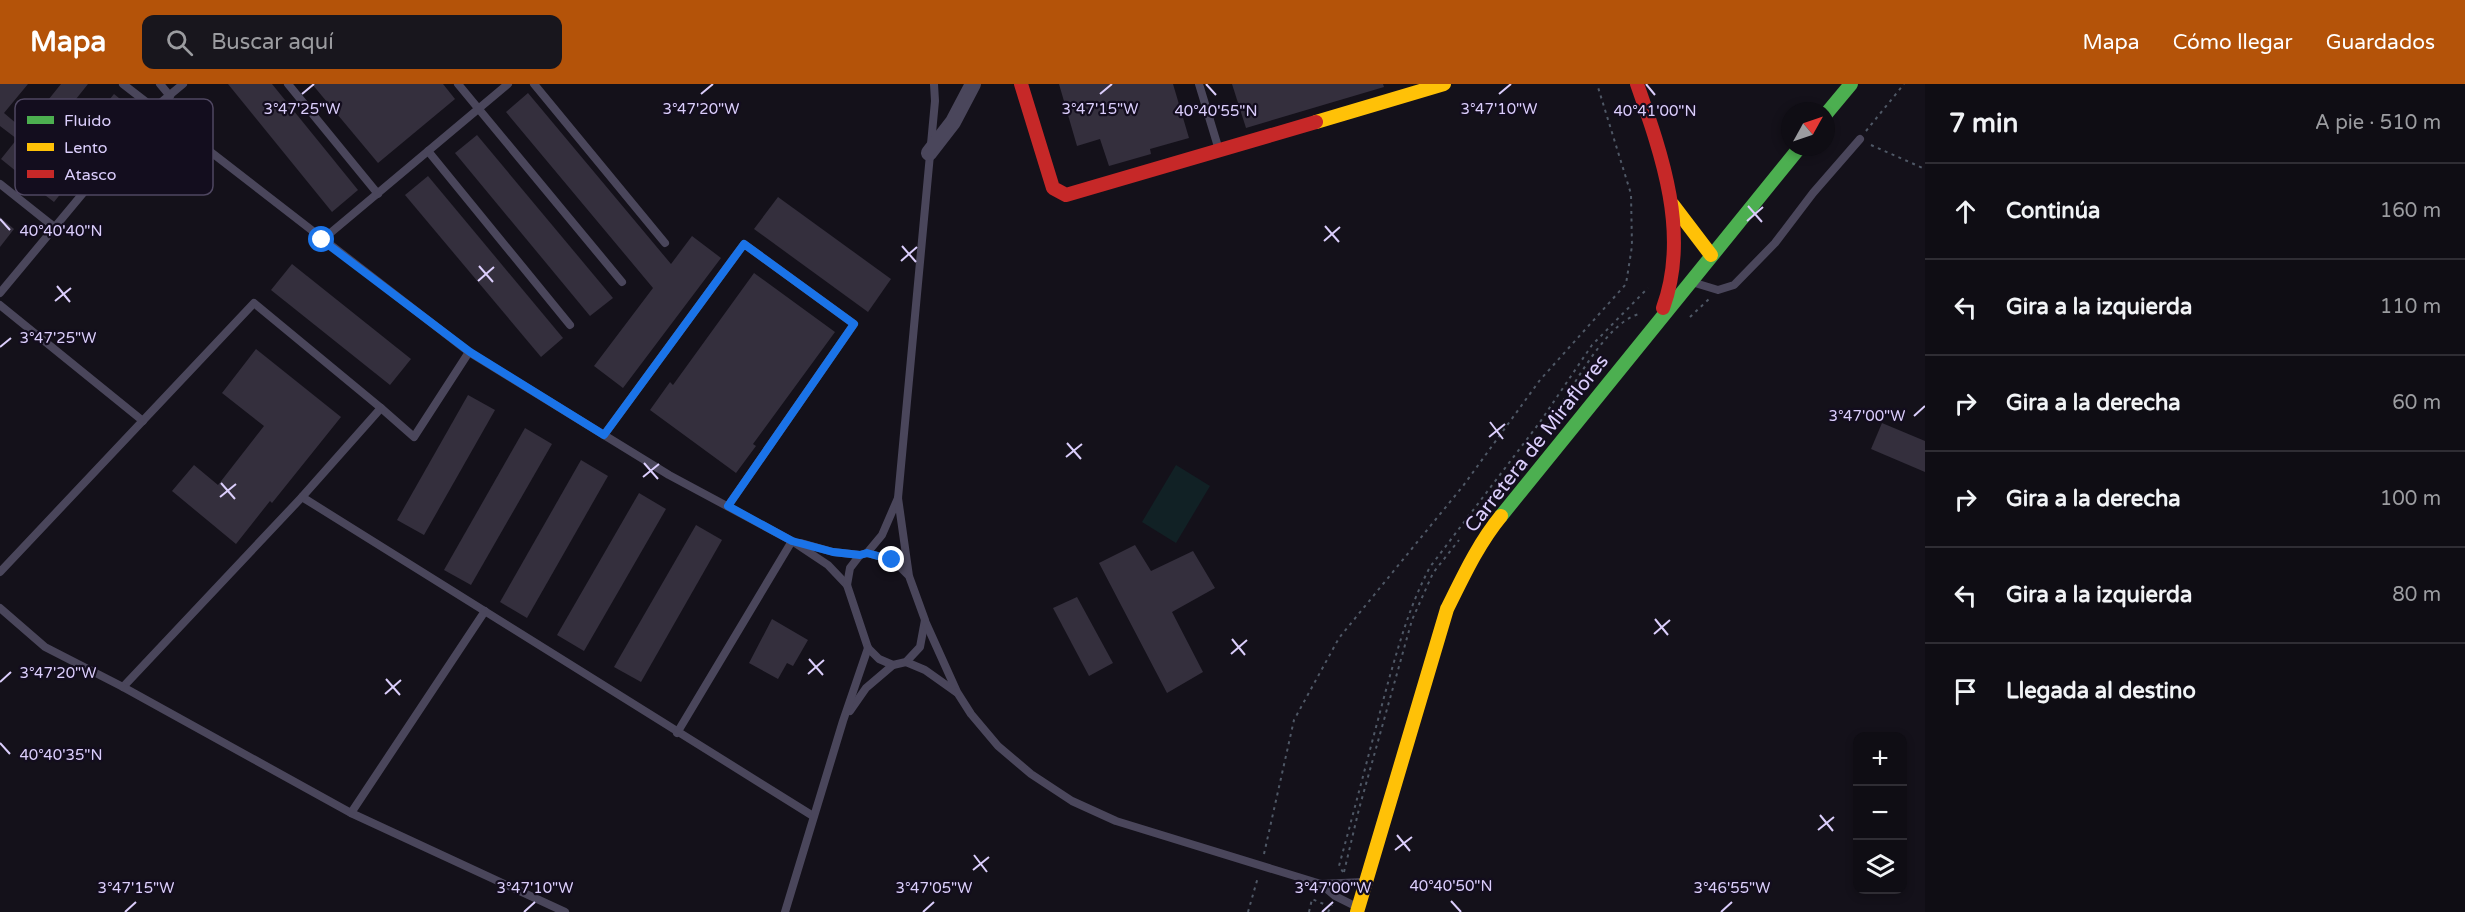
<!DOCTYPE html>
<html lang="es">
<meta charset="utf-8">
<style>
:root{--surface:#0f0d14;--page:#18161d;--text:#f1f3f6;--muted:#9b9ca0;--line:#2f2d34;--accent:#b45309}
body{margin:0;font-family:"Varela Round",sans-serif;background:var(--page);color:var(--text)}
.controls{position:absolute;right:18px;bottom:18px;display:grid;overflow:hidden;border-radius:12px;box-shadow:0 3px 9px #0003}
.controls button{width:54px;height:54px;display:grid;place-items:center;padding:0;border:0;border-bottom:2px solid var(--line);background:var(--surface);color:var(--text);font:30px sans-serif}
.compass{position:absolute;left:1781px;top:18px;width:54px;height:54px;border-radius:50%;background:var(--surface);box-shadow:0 3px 9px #0003;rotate:50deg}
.stop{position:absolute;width:18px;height:18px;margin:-14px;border:4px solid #1a73e8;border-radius:50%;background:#fff}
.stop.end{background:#1a73e8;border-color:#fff;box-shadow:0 2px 6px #0008}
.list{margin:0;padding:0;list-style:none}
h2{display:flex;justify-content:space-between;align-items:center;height:78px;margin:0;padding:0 24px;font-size:26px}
h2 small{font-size:20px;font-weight:400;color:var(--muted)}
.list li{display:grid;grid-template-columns:39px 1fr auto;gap:18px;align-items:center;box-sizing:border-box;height:96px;padding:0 24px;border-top:2px solid var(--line)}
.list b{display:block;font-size:22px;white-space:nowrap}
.list em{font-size:20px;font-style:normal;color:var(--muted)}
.icon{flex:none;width:33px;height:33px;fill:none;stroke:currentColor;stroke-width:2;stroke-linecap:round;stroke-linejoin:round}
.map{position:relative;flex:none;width:1925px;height:828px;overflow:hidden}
header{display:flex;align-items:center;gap:36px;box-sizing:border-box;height:84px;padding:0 30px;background:var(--accent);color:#fff}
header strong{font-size:28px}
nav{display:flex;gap:33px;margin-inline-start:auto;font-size:21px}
.search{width:420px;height:54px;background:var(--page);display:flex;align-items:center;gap:15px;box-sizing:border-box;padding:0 21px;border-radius:12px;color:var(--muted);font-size:22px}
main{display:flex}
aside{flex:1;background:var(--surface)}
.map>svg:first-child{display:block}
.green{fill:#112125}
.building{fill:#342f3d}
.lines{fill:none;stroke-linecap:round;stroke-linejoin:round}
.path{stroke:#4f5866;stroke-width:2;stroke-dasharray:3 4.5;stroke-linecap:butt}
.lane{stroke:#4a465b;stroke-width:8}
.street{stroke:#4a465b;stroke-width:16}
.fast{stroke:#4caf50;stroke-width:14}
.slow{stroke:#ffc107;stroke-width:14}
.jam{stroke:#c62828;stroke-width:14}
.route{stroke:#1a73e8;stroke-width:8}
.ticks{fill:none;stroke:#dbcefc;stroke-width:2}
.labels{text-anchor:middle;stroke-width:4.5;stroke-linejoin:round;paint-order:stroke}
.street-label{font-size:20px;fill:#dbcefc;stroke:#130d1e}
.key{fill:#130d1e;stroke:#4f4761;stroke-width:1.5}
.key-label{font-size:16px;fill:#dbcefc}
.ticks-label{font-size:15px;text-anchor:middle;fill:#dbcefc;stroke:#130d1e;stroke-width:4.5;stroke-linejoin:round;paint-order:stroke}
</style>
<header>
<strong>Mapa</strong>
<div class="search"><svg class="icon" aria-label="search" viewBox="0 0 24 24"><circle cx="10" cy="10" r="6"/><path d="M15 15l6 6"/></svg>Buscar aquí</div>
<nav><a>Mapa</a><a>Cómo llegar</a><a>Guardados</a></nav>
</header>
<main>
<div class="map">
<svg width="1925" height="828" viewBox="0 0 1925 828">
<rect width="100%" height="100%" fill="#14111a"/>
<polygon class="green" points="1176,381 1210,402 1176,459 1142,438"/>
<g class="building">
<polygon points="0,0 28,0 4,29 24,46 61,0 88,0 41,59 61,75 114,10 130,23 54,118 37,105 53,85 33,69 17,88 1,75 17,55 0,42"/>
<polygon points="228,0 272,0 358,106 332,128"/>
<polygon points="312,0 443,0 455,15 378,79"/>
<polygon points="1059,0 1173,0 1189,54 1150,65 1151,70 1109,82 1100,55 1077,62"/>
<polygon points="1232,0 1383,0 1384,3 1246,44"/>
<polygon points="528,9 671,180 692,152 721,174 623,304 594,282 653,204 506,28"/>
<polygon points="477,51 613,214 590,232 455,69"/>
<polygon points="428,92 563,254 541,273 405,111"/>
<polygon points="778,113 891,195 868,228 754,145"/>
<polygon points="0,133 14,145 0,163"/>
<polygon points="292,180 411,275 390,301 271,206"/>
<polygon points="754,189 835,248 753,360 756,362 736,389 650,326 670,298 673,301"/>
<polygon points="256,265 341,333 272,419 270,417 236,460 172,407 194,381 218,401 264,342 222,309"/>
<polygon points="468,311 495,326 424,451 397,436"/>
<polygon points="1882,339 1925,357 1925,388 1871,365"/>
<polygon points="525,344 552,360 471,501 444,486"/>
<polygon points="581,376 608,392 527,534 500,518"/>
<polygon points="639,409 666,425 584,567 557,551"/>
<polygon points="696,441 722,456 641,598 614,583"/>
<polygon points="1135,461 1151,487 1193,467 1215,504 1172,528 1203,588 1167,609 1099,479"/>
<polygon points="1077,513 1113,579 1089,592 1053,524"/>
<polygon points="772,535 808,556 793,582 787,579 778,595 749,579"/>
</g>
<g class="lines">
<g class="path">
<polyline points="1866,47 1904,0"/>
<polyline points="1871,61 1925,85"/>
<polyline points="1690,233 1710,214"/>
<path d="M1547 342C1569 312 1603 240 1639 230"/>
<polyline points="1264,770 1294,636 1339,554 1463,402 1540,296 1626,200 1632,162 1631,110 1597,0"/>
<path d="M1343 788 1339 782C1356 720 1372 657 1389 595 1401 554 1410 521 1430 483L1540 338 1592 261 1648 204"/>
<polyline points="1344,788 1359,725 1412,536 1433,489 1459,456"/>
<polyline points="1248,828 1258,793"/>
<polyline points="1309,828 1312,815 1326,821"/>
<polyline points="1328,828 1332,821"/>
</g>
<g class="lane">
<polyline points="123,0 469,268 669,391 792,457 828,481 847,501"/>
<polyline points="160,0 170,12"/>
<polyline points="288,0 378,110"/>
<polyline points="458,0 622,198"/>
<polyline points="534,0 665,159"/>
<polyline points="1199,0 1219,66"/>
<polyline points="428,67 570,241"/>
<polyline points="0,100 53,142"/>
<polyline points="322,156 508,0"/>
<polyline points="1695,199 1718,206 1734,201 1775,159 1813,109 1860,55"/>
<polyline points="0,209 153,25 183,0"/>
<polyline points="0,221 143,337"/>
<polyline points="381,324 414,353 469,268"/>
<polyline points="604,351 744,160 854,240 728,422"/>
<polyline points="302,413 813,732"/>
<polyline points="801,459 833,468 860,471"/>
<polyline points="867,469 882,451 898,414"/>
<polyline points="0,488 254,219 381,324 302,413 123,603"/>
<polyline points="909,492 893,476 867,469 860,471 850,484 847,501 868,564 879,575 893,581 906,578 920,563 925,536 909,492 898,414 935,17 934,0"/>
<polyline points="0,524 45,563 123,603 351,729 565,828"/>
<polyline points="925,537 957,608 971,630 998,662 1031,690 1072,717 1116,737 1321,800 1362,798"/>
<polyline points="906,578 925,586 956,608"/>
<polyline points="850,627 866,604 893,581"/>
<polyline points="677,649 792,457"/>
<polyline points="351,729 485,527"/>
<polyline points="1321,800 1335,812 1355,822"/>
<polyline points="785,828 843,637 868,564"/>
</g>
<polyline class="street" points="929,69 953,38 973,0"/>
<g class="fast">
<polyline points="1826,30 1851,0"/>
<polyline points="1501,432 1800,63"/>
</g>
<g class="slow">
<polyline points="1316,38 1444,0"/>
<polyline points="1673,121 1711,171"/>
<path d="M1357 828 1447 525C1463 493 1478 460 1501 432"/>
</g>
<g class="jam">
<polyline points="1021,0 1053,104 1066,111 1316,38"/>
<path d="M1637 0C1662 71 1690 150 1663 224"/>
</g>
</g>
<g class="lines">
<polyline class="route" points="322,156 470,268 604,351 744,160 854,240 728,422 792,457 833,468 860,471 867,469 892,476"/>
</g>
<path class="ticks" d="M1206 0 1216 11M1646 0 1655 11M302 10 314 0M701 10 713 0M1100 10 1112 0M1499 10 1511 0M1748 122 1762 138M0 135 10 146M1747 137 1763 123M1325 142 1339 158M1324 157 1340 143M902 162 916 178M901 177 917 163M479 182 493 198M478 197 494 183M57 202 70 218M55 217 71 204M0 263 11 254M1914 332 1925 322M1490 338 1503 355M1489 353 1505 340M1067 359 1081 375M1066 373 1082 360M644 379 658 395M643 393 659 380M221 399 235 415M220 413 236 400M1655 535 1668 551M1654 550 1670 536M1232 555 1245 571M1231 570 1247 556M809 575 823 591M808 590 824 576M386 595 400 611M0 598 11 588M385 610 401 596M0 659 10 670M1820 731 1833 747M1818 746 1834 733M1397 751 1410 767M1395 766 1412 753M974 771 987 788M973 786 989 773M1451 817 1461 828M125 828 136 818M524 828 535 818M923 828 934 818M1322 828 1333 818M1721 828 1732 818"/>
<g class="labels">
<g class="street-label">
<text transform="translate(1536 359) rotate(-52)" y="7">Carretera de Miraflores</text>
</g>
</g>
<rect x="15" y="15" width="198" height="96" rx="9" class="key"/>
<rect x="27" y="32" width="27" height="8" fill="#4caf50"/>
<rect x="27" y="59" width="27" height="8" fill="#ffc107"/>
<rect x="27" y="86" width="27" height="8" fill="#c62828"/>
<g class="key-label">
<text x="64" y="42">Fluido</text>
<text x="64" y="69">Lento</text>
<text x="64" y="96">Atasco</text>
</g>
<g class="ticks-label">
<text x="302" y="30">3°47'25"W</text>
<text x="1100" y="30">3°47'15"W</text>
<text x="1499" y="30">3°47'10"W</text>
<text x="701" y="30">3°47'20"W</text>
<text x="1655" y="32">40°41'00"N</text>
<text x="1216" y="32">40°40'55"N</text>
<text x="61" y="152">40°40'40"N</text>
<text x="58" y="259">3°47'25"W</text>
<text x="1867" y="337">3°47'00"W</text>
<text x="58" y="594">3°47'20"W</text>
<text x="61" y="676">40°40'35"N</text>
<text x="1451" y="807">40°40'50"N</text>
<text x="136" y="809">3°47'15"W</text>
<text x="535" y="809">3°47'10"W</text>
<text x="934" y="809">3°47'05"W</text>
<text x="1333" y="809">3°47'00"W</text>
<text x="1732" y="809">3°46'55"W</text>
</g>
</svg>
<div class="controls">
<button>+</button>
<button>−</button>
<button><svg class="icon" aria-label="layers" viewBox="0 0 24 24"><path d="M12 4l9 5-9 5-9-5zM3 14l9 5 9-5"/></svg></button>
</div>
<svg class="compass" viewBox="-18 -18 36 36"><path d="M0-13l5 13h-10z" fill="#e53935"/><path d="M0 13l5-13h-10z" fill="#9b9ca0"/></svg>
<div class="stop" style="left:322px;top:156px"></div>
<div class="stop end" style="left:892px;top:476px"></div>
</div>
<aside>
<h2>7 min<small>A pie · 510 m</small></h2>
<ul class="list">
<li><svg class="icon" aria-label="ahead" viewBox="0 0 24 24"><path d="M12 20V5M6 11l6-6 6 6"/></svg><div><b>Continúa</b></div><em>160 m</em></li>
<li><svg class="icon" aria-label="left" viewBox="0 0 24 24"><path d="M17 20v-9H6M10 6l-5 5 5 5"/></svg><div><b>Gira a la izquierda</b></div><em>110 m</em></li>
<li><svg class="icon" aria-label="right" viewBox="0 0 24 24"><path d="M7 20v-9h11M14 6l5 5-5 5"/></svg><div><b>Gira a la derecha</b></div><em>60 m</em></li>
<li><svg class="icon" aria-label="right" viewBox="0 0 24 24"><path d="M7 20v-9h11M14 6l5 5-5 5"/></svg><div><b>Gira a la derecha</b></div><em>100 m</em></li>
<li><svg class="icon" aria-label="left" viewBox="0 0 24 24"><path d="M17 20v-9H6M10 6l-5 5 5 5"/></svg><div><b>Gira a la izquierda</b></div><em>80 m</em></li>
<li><svg class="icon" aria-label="arrive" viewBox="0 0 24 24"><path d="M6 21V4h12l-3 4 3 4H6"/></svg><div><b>Llegada al destino</b></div></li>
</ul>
</aside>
</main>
